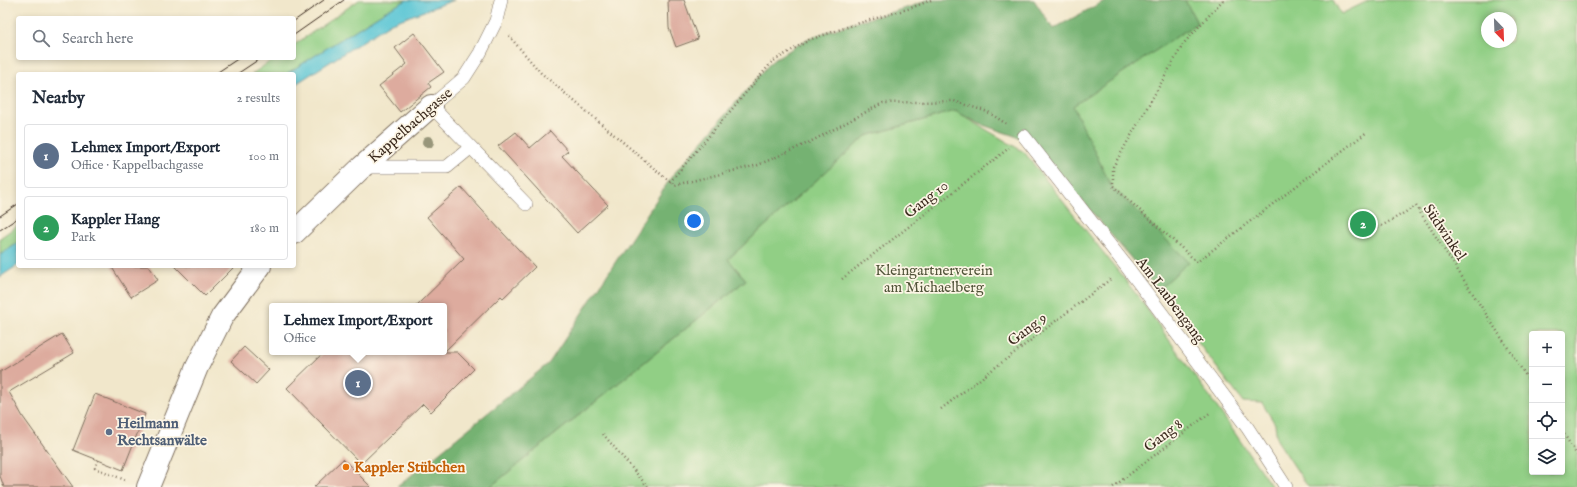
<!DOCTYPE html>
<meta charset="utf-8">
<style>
:root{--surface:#fff;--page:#f2f2f3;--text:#1f2937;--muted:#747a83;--line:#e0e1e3;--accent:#2563eb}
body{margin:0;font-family:"IM FELL English",serif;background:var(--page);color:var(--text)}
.controls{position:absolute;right:12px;bottom:12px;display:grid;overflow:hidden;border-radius:4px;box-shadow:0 2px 6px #0003}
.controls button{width:36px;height:36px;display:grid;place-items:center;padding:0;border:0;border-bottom:1px solid var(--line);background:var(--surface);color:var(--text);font:20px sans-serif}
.compass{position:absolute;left:1481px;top:12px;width:36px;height:36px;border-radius:50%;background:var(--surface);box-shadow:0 2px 6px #0003;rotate:157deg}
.you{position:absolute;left:694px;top:221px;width:14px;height:14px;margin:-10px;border:3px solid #fff;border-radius:50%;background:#1a73e8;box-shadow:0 0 0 6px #1a73e833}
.badge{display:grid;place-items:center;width:26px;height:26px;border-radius:50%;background:var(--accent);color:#fff;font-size:13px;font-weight:700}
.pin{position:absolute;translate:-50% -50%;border:2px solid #fff;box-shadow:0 1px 4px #0006}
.popup{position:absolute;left:269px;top:303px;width:178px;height:52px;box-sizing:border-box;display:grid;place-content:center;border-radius:4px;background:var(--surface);filter:drop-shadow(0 1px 3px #0005);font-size:13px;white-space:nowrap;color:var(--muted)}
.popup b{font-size:15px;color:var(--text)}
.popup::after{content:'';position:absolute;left:50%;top:100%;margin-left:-8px;border:8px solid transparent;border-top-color:var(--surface)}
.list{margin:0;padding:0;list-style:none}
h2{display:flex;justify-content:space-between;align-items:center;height:52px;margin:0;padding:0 16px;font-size:17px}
h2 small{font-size:13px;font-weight:400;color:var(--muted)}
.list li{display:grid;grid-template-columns:26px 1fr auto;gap:12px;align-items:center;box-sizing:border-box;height:64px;margin:0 8px 8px;padding:0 8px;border:1px solid var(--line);border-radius:4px}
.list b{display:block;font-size:15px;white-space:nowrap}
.list p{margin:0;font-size:13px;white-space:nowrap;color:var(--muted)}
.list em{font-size:13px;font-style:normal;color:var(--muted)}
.icon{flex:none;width:22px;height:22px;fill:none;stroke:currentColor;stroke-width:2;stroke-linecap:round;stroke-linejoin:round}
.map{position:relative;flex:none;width:1577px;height:487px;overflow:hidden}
.search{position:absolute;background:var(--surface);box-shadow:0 2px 6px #0003;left:16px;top:16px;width:280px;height:44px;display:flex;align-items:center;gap:10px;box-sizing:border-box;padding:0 14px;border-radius:4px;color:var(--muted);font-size:15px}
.panel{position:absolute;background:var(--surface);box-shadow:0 2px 6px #0003;left:16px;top:72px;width:280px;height:196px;border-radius:4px}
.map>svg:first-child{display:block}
.green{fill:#91cf85;stroke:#667c52;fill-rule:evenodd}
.forest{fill:#74b272;stroke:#586e48}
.water{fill:#5bc6d5;stroke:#4b787a}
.building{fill:#ddab9e}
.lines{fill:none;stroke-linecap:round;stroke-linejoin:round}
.service-casing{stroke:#7b6c5b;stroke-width:14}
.minor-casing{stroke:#7b6c5b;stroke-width:24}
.path{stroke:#7b6c5b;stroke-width:2.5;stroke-dasharray:1 3;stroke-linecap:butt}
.service{stroke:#fff;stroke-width:13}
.minor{stroke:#fff;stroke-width:22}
.tram{stroke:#3b2a1e;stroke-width:1}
.tree{fill:#98967a}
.service-dot{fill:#5c6f8a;stroke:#fcf5e5;stroke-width:1.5}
.food-dot{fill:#e8710a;stroke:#fcf5e5;stroke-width:1.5}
.labels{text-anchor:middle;stroke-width:3.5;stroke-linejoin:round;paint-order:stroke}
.street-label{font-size:15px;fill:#3b2a1e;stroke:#fcf5e5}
.park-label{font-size:15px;fill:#505338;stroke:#fcf5e5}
.service-label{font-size:15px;font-weight:bold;fill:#4e5e75;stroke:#fcf5e5;text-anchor:start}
.food-label{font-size:15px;font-weight:bold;fill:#c56008;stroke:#fcf5e5;text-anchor:start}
</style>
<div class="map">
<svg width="1577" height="487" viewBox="0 0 1577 487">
<rect width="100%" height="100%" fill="#fcf5e5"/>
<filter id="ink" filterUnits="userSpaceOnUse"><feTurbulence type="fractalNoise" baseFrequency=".025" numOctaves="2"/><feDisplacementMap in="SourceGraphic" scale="8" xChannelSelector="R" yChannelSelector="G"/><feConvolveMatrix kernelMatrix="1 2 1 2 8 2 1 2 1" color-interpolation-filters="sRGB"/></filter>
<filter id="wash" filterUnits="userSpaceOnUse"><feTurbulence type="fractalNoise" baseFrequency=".012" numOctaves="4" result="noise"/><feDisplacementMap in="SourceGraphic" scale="16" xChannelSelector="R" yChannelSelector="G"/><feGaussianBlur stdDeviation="0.9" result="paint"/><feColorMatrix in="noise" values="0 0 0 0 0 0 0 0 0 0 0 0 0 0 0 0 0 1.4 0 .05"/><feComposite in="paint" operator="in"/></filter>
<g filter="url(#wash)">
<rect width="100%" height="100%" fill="#f1e7cb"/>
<g class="green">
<polygon points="359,0 407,0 384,12 286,74 252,74 275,58 294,58 294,45"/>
<path d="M1185 0H1333L1341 14 1370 0H1577V487H1308L1277 440 1275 424 1262 403 1243 402 1158 290 1188 262 1111 186 1072 106 1197 23ZM1487 18H1511V42H1487ZM1532 334H1562V472H1532Z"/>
<polygon points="955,111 1024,152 1140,299 1221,413 1272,487 490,487 746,280 728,259 866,136"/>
<polygon points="18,225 18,243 0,255 0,238"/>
</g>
<polygon class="forest" points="927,0 1034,0 1053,29 1106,0 1185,0 1197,23 1073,106 1111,186 1189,262 1158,290 1032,142 980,124 955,111 866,136 728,259 746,280 490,487 397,487 549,363 672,176 772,61 809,38 856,22 913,6"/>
<g class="water">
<polygon points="407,0 454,0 391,23 294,85 294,74 286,74 384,12"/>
<polygon points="18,243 18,265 0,277 0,255"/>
</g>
<g id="blocks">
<g class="building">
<polygon points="668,0 684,0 698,39 676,47 669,28"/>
<polygon points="414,33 444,72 428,83 431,87 400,112 379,86 407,64 395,48"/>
<polygon points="550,131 568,151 562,156 608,205 577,233 498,146 516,132 530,148"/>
<polygon points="461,187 502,232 535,267 503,298 501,296 444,352 457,352 474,369 431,412 423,404 361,464 287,388 324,352 444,352 444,306 416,306 464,259 427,217"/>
<polygon points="111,266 149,266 158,280 131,297"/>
<polygon points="175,266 235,266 205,296"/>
<polygon points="62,334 74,353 9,392 23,417 73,487 4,487 0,476 0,372"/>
<polygon points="244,347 269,370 256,384 231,361"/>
<polygon points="95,394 145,414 123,470 73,450"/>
<polygon points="343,459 371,487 314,487"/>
</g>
</g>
</g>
<g filter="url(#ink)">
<use href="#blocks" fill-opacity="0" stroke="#7b6c5b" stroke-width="1"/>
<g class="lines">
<g class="service-casing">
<g id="service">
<polyline points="501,0 496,21 480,53 464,78 431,106 526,204"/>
<polyline points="1024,136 1127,267 1247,427 1286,487"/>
<polyline points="362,167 447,167 470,148"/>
</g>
</g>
<g class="minor-casing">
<g id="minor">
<polyline points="294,233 362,167 431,106"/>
<polyline points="148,487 197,367 222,317 260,266"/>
</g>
</g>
<g class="path">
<polyline points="1223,0 1184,43 1113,167 1113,186 1197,262 1367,132"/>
<polyline points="509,36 541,73 663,176 675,185 758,165 808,143 883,103 954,101 988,112 1008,125"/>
<polyline points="670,182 772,62 809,40 856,24 911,8 931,0"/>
<polyline points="1371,232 1416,206 1532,385"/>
<polyline points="842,279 1009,148"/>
<polyline points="941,409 1112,278"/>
<polyline points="1562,431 1577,455"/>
<polyline points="603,434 648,487"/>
<polyline points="98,460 95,468 125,480"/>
<polyline points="1113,487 1211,412"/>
</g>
<use href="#service" class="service"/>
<use href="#minor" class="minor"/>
<g class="tram">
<polyline points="294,21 324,0"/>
<polyline points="294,35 344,0"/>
<polyline points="215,74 239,58"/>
<polyline points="237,74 261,58"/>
<polyline points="0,216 18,204"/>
<polyline points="0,230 18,218"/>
</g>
</g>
<circle class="tree" cx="428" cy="142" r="6"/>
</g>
<circle class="service-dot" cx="109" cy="432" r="4"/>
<circle class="food-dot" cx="346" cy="467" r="4"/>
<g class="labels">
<g class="street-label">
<text transform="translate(410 125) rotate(-41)" y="5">Kappelbachgasse</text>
<text transform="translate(926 199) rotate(-38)" y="5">Gang 10</text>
<text transform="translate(1445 232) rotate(56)" y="5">Südwinkel</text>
<text transform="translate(1171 300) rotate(53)" y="5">Am Laubengang</text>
<text transform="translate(1027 329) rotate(-37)" y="5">Gang 9</text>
<text transform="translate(1163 435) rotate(-37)" y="5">Gang 8</text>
</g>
<g class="park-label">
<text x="934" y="275">Kleingartnerverein<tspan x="934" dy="17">am Michaelberg</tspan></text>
</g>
<g class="service-label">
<text x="117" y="428">Heilmann<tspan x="117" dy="17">Rechtsanwälte</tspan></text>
</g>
<g class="food-label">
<text x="354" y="472">Kappler Stübchen</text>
</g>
</g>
</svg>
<div class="controls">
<button>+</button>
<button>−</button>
<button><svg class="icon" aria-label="locate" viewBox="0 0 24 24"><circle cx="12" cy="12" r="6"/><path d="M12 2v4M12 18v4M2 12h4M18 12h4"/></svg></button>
<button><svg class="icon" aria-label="layers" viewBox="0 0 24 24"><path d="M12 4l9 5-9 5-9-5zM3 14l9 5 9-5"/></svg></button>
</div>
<svg class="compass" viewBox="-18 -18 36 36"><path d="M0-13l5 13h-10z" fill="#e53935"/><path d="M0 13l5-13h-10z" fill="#747a83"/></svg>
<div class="you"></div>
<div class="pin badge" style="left:358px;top:383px;background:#5c6f8a">1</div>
<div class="popup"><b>Lehmex Import/Export</b>Office</div>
<div class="pin badge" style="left:1363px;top:224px;background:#2e9e5b">2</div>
<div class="search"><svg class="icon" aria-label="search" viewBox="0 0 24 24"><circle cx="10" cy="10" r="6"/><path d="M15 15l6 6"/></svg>Search here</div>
<section class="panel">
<h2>Nearby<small>2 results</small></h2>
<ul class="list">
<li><span class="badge" style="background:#5c6f8a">1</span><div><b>Lehmex Import/Export</b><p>Office · Kappelbachgasse</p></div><em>100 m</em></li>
<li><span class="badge" style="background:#2e9e5b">2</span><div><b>Kappler Hang</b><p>Park</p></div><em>180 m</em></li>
</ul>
</section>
</div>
